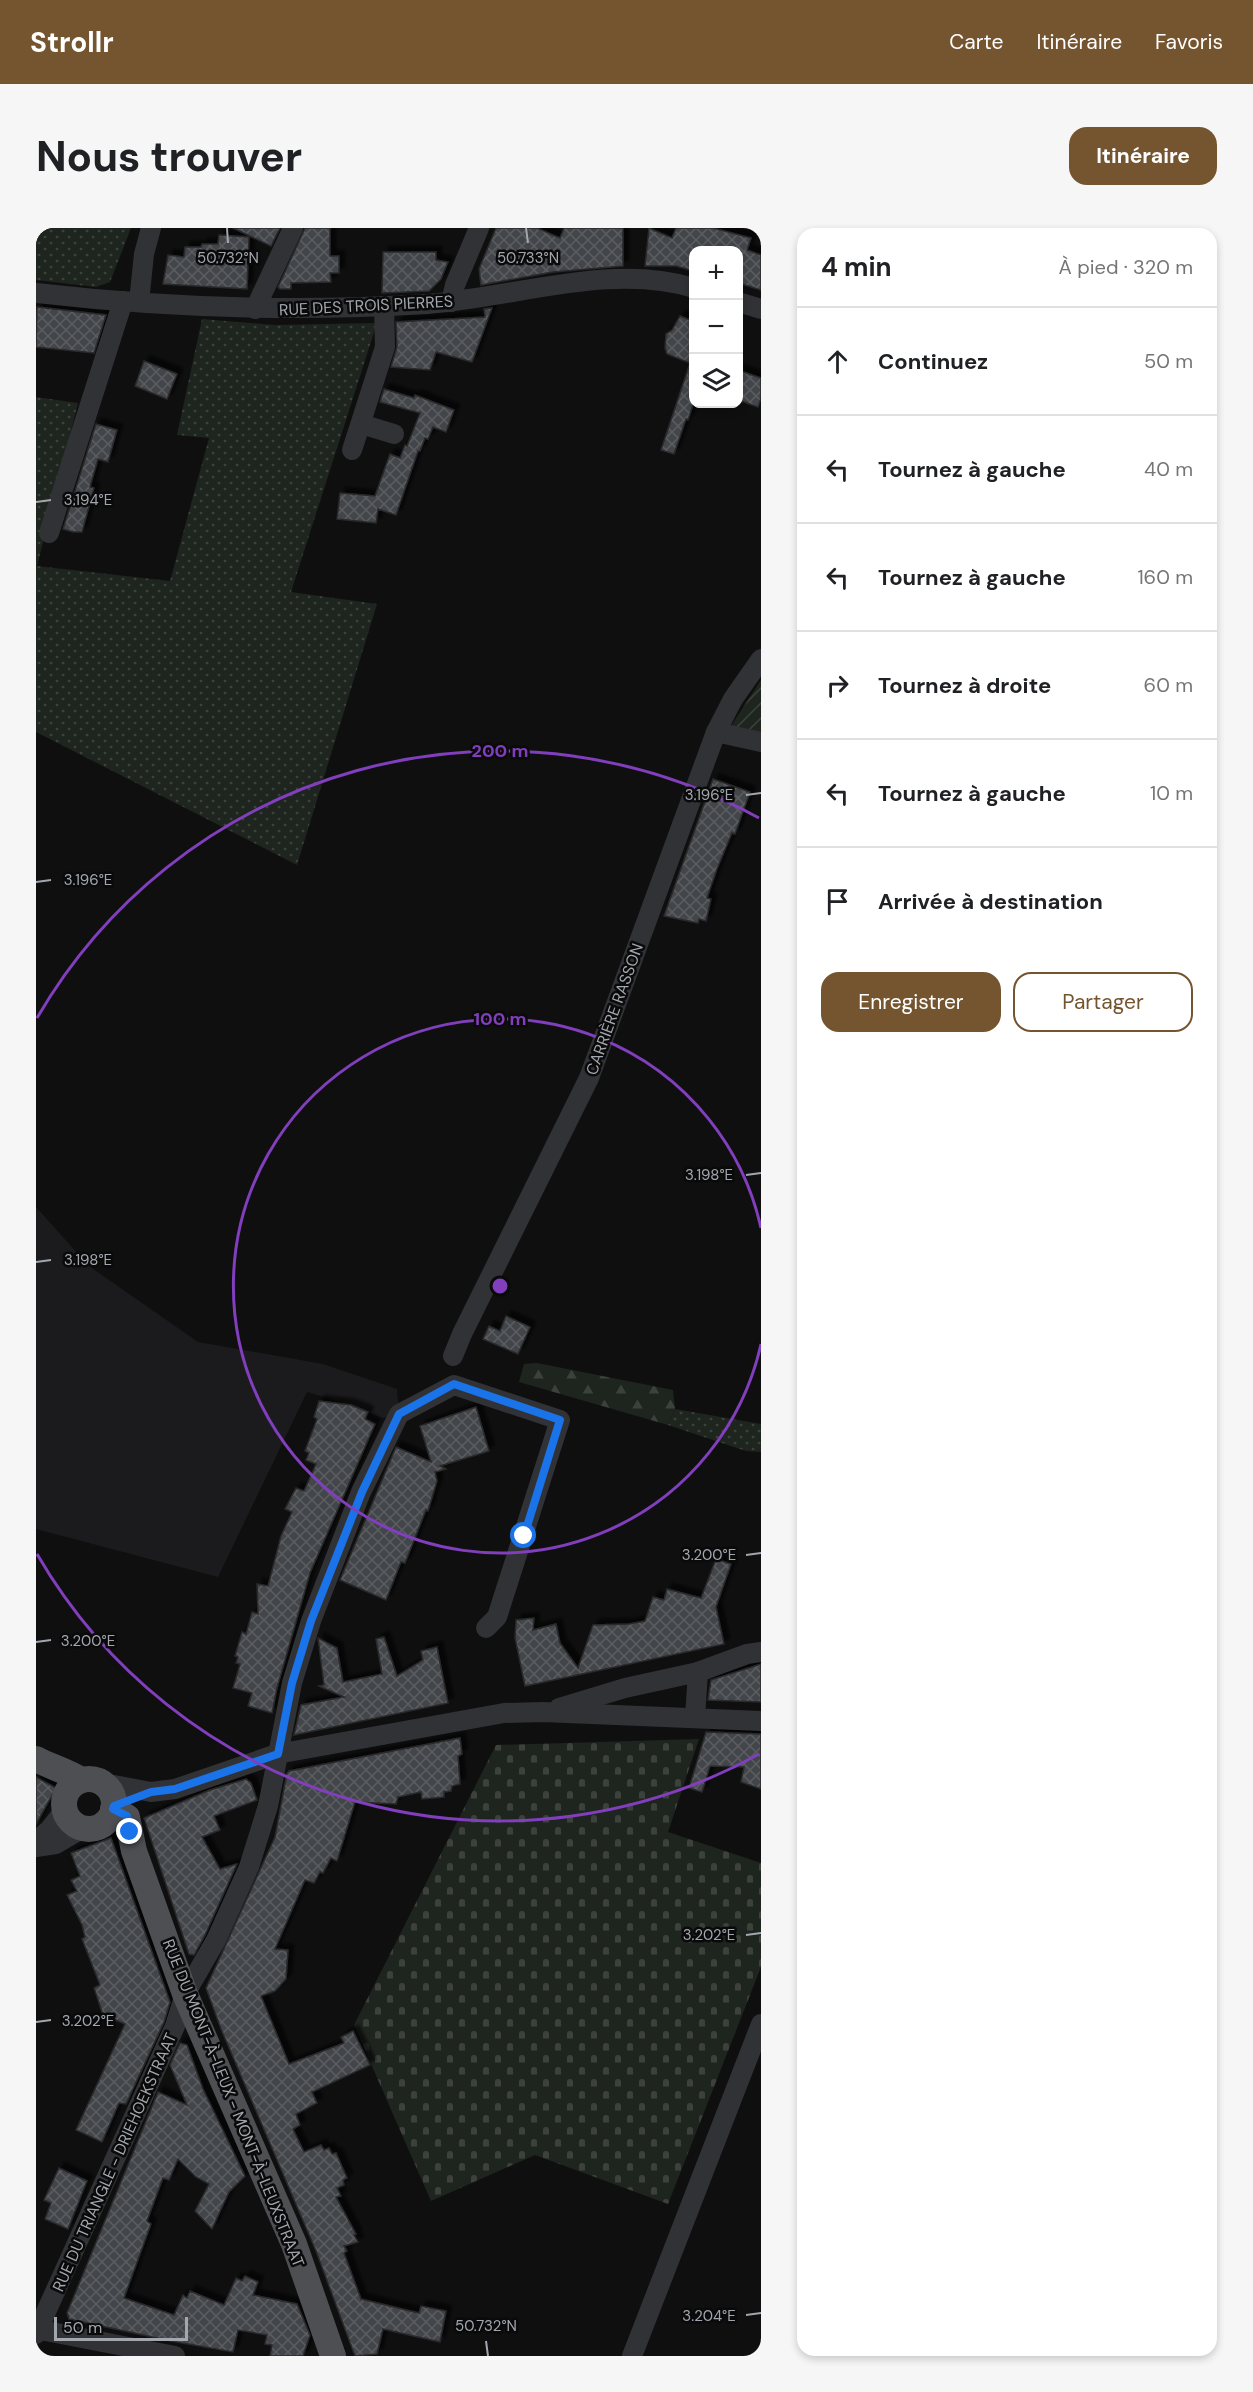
<!DOCTYPE html>
<html lang="fr">
<meta charset="utf-8">
<style>
:root{--surface:#fff;--page:#f6f6f6;--text:#202124;--muted:#757577;--line:#e0e0e0;--accent:#74552f}
body{margin:0;font-family:"DM Sans",sans-serif;background:var(--page);color:var(--text)}
.controls{position:absolute;right:18px;top:18px;display:grid;overflow:hidden;border-radius:12px;box-shadow:0 3px 9px #0003}
.controls button{width:54px;height:54px;display:grid;place-items:center;padding:0;border:0;border-bottom:2px solid var(--line);background:var(--surface);color:var(--text);font:30px sans-serif}
.scale{position:absolute;left:18px;bottom:15px;width:134px;box-sizing:border-box;padding-left:6px;border:3px solid #a2a7af;border-top:0;font-size:16px;line-height:21px;white-space:nowrap;color:#a2a7af;-webkit-text-stroke:4px #0a0a0b;paint-order:stroke}
.stop{position:absolute;width:18px;height:18px;margin:-14px;border:4px solid #1a73e8;border-radius:50%;background:#fff}
.stop.end{background:#1a73e8;border-color:#fff;box-shadow:0 2px 6px #0008}
.list{margin:0;padding:0;list-style:none}
h2{display:flex;justify-content:space-between;align-items:center;height:78px;margin:0;padding:0 24px;font-size:26px}
h2 small{font-size:20px;font-weight:400;color:var(--muted)}
.list li{display:grid;grid-template-columns:39px 1fr auto;gap:18px;align-items:center;box-sizing:border-box;height:108px;padding:0 24px;border-top:2px solid var(--line)}
.list b{display:block;font-size:22px;white-space:nowrap}
.list em{font-size:20px;font-style:normal;color:var(--muted)}
.actions{display:flex;gap:12px;padding:18px 24px}
.actions a{flex:1;padding:14px 0;border:2px solid var(--accent);border-radius:18px;text-align:center;font-size:21px;color:var(--accent)}
.actions .main{background:var(--accent);color:#fff}
.icon{flex:none;width:33px;height:33px;fill:none;stroke:currentColor;stroke-width:2;stroke-linecap:round;stroke-linejoin:round}
.map{position:relative;flex:none;width:725px;height:2128px;overflow:hidden;border-radius:18px}
header{display:flex;align-items:center;gap:36px;box-sizing:border-box;height:84px;padding:0 30px;background:var(--accent);color:#fff}
header strong{font-size:28px}
nav{display:flex;gap:33px;margin-inline-start:auto;font-size:21px}
.intro{display:flex;align-items:center;justify-content:space-between;box-sizing:border-box;height:144px;padding:0 36px}
h1{margin:0;font-size:42px}
.button{padding:15px 27px;border-radius:18px;background:var(--accent);color:#fff;font-size:21px;font-weight:700}
main{display:flex;gap:36px;padding:0 36px}
aside{flex:1;background:var(--surface);border-radius:18px;box-shadow:0 3px 9px #0003}
.map>svg:first-child{display:block}
.built{fill:#1b1b1d}
.grass{fill:url(#grass-dots)}
.forest{fill:url(#forest-firs)}
.cemetery{fill:url(#cemetery-stones)}
.garden{fill:url(#garden-furrows)}
.building{fill:url(#building-cross-hatch);stroke:#292a2c;stroke-width:1.5;filter:url(#shadow)}
.lines{fill:none;stroke-linecap:round;stroke-linejoin:round}
.minor{stroke:#313235;stroke-width:20}
.major{stroke:#4d4f53;stroke-width:26}
.route{stroke:#1a73e8;stroke-width:8}
.ticks{fill:none;stroke:#a2a7af;stroke-width:2}
.ring{fill:none;stroke:#813ebd;stroke-width:3}
.labels{text-anchor:middle;stroke-width:5;stroke-linejoin:round;paint-order:stroke}
.street-label{font-size:16px;fill:#a2a7af;stroke:#0a0a0b}
.ticks-label{font-size:15px;text-anchor:middle;fill:#a2a7af;stroke:#0a0a0b;stroke-width:5;stroke-linejoin:round;paint-order:stroke}
.centre{fill:#813ebd;stroke:#0a0a0b;stroke-width:3}
.ring-label{font-size:18px;text-anchor:middle;font-weight:bold;fill:#813ebd;stroke:#0a0a0b;stroke-width:5;stroke-linejoin:round;paint-order:stroke}
</style>
<header>
<strong>Strollr</strong>
<nav><a>Carte</a><a>Itinéraire</a><a>Favoris</a></nav>
</header>
<div class="intro"><h1>Nous trouver</h1><a class="button">Itinéraire</a></div>
<main>
<div class="map">
<svg width="725" height="2128" viewBox="0 0 725 2128">
<defs>
<pattern id="grass-dots" width="8" height="8" patternUnits="userSpaceOnUse" patternTransform="scale(1.5)"><rect width="8" height="8" fill="#1e241e"/><path d="M2 2h.1M6 6h.1" fill="none" stroke="#3c413c" stroke-width="1.8" stroke-linecap="round"/></pattern>
<pattern id="forest-firs" width="22" height="20" patternUnits="userSpaceOnUse" patternTransform="scale(1.5)"><rect width="22" height="20" fill="#1e241e"/><path d="M5 1l3.5 6h-7zM16 11l3.5 6h-7z" fill="#3c413c"/></pattern>
<pattern id="cemetery-stones" width="16" height="16" patternUnits="userSpaceOnUse" patternTransform="scale(1.5)"><rect width="16" height="16" fill="#1e241e"/><path d="M2 7V4a2 2 0 0 1 4 0v3zM10 15v-3a2 2 0 0 1 4 0v3z" fill="#3c413c"/></pattern>
<pattern id="garden-furrows" width="10" height="10" patternUnits="userSpaceOnUse" patternTransform="scale(1.5)"><rect width="10" height="10" fill="#1e241e"/><path d="M-1 1l2-2M0 10L10 0M9 11l2-2" fill="none" stroke="#3c413c"/></pattern>
<pattern id="building-cross-hatch" width="8" height="8" patternUnits="userSpaceOnUse" patternTransform="scale(1.5)"><rect width="8" height="8" fill="#434548"/><path d="M0 0l8 8M0 8l8-8" fill="none" stroke="#5b5d60"/></pattern>
<filter id="shadow"><feDropShadow dx="5.5" dy="-5.5" stdDeviation="1.5" flood-color="#0009"/></filter>
</defs>
<rect width="100%" height="100%" fill="#0f0f10"/>
<polygon class="built" points="0,979 53,1038 162,1114 287,1136 361,1161 363,1186 346,1190 315,1177 271,1164 182,1349 0,1301"/>
<g class="grass">
<polygon points="0,0 95,0 74,54 60,59 0,52"/>
<polygon points="166,91 239,97 341,95 255,364 341,376 261,637 0,504 0,169 42,175 1,338 134,353 173,210 141,207"/>
<polygon points="639,1181 725,1196 725,1224 710,1223 632,1197"/>
</g>
<polygon class="forest" points="501,1135 637,1162 639,1181 632,1197 483,1154 488,1136"/>
<polygon class="cemetery" points="663,1511 632,1604 725,1635 725,1739 632,1976 499,1927 395,1973 318,1797 460,1517"/>
<polygon class="garden" points="725,452 725,504 695,498"/>
<g class="building">
<polygon points="197,0 244,0 235,18"/>
<polygon points="269,0 294,0 294,28 303,28 303,45 294,45 295,54 255,55 255,61 244,61 242,59"/>
<polygon points="460,0 501,0 524,10 528,0 587,0 587,38 517,44 445,57 443,41"/>
<polygon points="613,0 636,10 640,0 677,0 715,10 711,22 725,27 725,62 702,55 702,22 657,22 657,43 640,38 609,38"/>
<polygon points="183,7 213,9 211,61 127,56 132,27 148,29 149,19 165,19 166,16 182,16"/>
<polygon points="347,24 400,24 400,32 412,34 405,51 393,63 346,65"/>
<polygon points="1,79 70,87 58,125 0,119"/>
<polygon points="456,80 436,134 400,124 394,142 355,139 361,119 360,94 449,89 448,81"/>
<polygon points="644,88 657,93 657,177 652,192 650,191 638,226 625,222 654,135 631,126 629,120 630,106 636,102"/>
<polygon points="108,133 141,146 131,171 99,158"/>
<polygon points="702,142 725,150 725,170 722,179 702,172"/>
<polygon points="348,161 378,170 379,167 418,182 410,204 397,199 392,211 389,210 384,223 382,223 360,287 342,281 340,295 301,291 304,265 339,268 354,226 364,230 369,217 371,218 384,185 344,174"/>
<polygon points="60,196 81,202 72,234 62,231 54,259 58,260 46,304 37,304 27,301"/>
<polygon points="677,551 714,564 699,606 696,605 681,641 671,670 675,671 670,693 663,691 662,695 628,688"/>
<polygon points="470,1088 494,1099 482,1126 447,1111 453,1098 464,1103"/>
<polygon points="283,1173 315,1177 332,1184 329,1191 339,1196 274,1345 241,1460 236,1485 212,1478 216,1465 197,1460 204,1436 200,1435 202,1429 199,1428 206,1404 210,1406 216,1384 222,1386 221,1356 232,1358 245,1308 256,1284 249,1281 260,1260 268,1263 280,1236 270,1232 273,1225 269,1223 281,1191 278,1189"/>
<polygon points="440,1179 453,1223 404,1238 410,1241 399,1244 401,1253 392,1283 390,1282 369,1335 365,1334 350,1372 304,1352 360,1219 395,1234 384,1198"/>
<polygon points="680,1331 695,1336 680,1379 688,1416 489,1458 479,1410 480,1392 498,1390 497,1402 520,1396 524,1415 542,1440 557,1397 593,1396 609,1393 617,1369 628,1372 631,1361 665,1370"/>
<polygon points="348,1409 361,1448 387,1432 385,1423 401,1419 412,1475 258,1507 265,1477 308,1469 283,1458 288,1457 282,1410 301,1420 307,1454 346,1446 340,1411"/>
<polygon points="725,1436 725,1474 672,1472 675,1452"/>
<polygon points="670,1504 725,1506 725,1561 705,1554 708,1539 674,1538 666,1564 653,1560"/>
<polygon points="424,1510 426,1526 422,1528 424,1556 416,1558 415,1563 408,1564 408,1569 386,1571 385,1564 362,1569 360,1576 319,1574 301,1633 295,1630 287,1645 284,1644 278,1655 269,1652 239,1721 252,1722 250,1751 239,1763 225,1768 253,1836 308,1815 305,1809 317,1803 334,1837 276,1864 281,1875 260,1886 264,1897 257,1901 268,1924 285,1917 288,1922 293,1920 296,1926 300,1925 311,1950 307,1952 308,1957 301,1960 305,1968 300,1969 320,2006 318,2007 322,2014 308,2018 311,2023 308,2025 325,2071 383,2085 385,2078 410,2083 404,2114 347,2101 341,2126 319,2128 280,2023 185,1801 170,1760 239,1609 251,1545 253,1543"/>
<polygon points="0,1549 20,1560 0,1596"/>
<polygon points="210,1551 215,1555 221,1572 178,1588 184,1602 166,1609 184,1641 201,1636 169,1707 158,1727 153,1726 108,1590 174,1562"/>
<polygon points="75,1610 134,1774 128,1794 90,1876 83,1875 66,1914 40,1902 89,1796 67,1787 58,1760 64,1757 46,1711 49,1709 46,1697 31,1667 41,1663 35,1652 44,1648 35,1625"/>
<polygon points="144,1815 151,1817 167,1861 209,1948 193,1964 176,2001 159,1983 173,1956 160,1949 142,1931 133,1952 127,1950 111,1993 115,1996 88,2070 138,2087 147,2067 151,2070 154,2063 188,2077 200,2050 206,2053 209,2048 222,2054 217,2067 261,2076 274,2107 267,2128 234,2128 236,2117 229,2116 231,2107 202,2102 197,2124 135,2113 33,2091 31,2085 122,1864 151,1877 134,1837"/>
<polygon points="23,1940 51,1953 32,2001 9,1991 15,1975 8,1972"/>
</g>
<g class="lines">
<g class="minor">
<path d="M0 65C130 80 261 84 391 76 477 70 575 34 658 60"/>
<polyline points="103,74 108,26 115,0"/>
<polyline points="415,74 419,57 443,0"/>
<polyline points="702,74 725,81"/>
<polyline points="219,81 257,0"/>
<polyline points="325,196 358,206"/>
<polyline points="316,222 349,119 348,78"/>
<polyline points="13,305 87,73"/>
<polyline points="680,504 725,514"/>
<polyline points="417,1128 426,1106 553,850 680,504 697,471 725,431"/>
<polyline points="662,1444 711,1426 725,1424"/>
<polyline points="523,1480 589,1460 662,1444 659,1489"/>
<polyline points="67,1555 115,1564 139,1561 241,1526 468,1485 507,1484 725,1493"/>
<polyline points="0,1613 13,1602 29,1582"/>
<polyline points="0,1619 20,1616 47,1600"/>
<polyline points="0,2101 139,2128"/>
<polyline points="0,2106 139,1798 149,1766 180,1712 213,1639 232,1578 256,1455 275,1393 325,1264 363,1186 418,1157 524,1192 461,1389 450,1400"/>
<polyline points="596,2128 725,1796"/>
</g>
<g class="major">
<path d="M0 1531C15 1539 31 1543 45 1552"/>
<circle cx="53" cy="1576" r="25"/>
<polyline points="77,1581 91,1589 98,1623 149,1766 258,2016 297,2128"/>
</g>
</g>
<g class="lines">
<polyline class="route" points="94,1604 91,1588 77,1581 78,1578 115,1564 139,1561 242,1526 256,1455 275,1393 326,1264 363,1186 418,1156 524,1192 488,1308"/>
</g>
<path class="ticks" d="M191 0 192 15M490 0 492 15M0 274 15 272M710 567 725 565M0 654 15 652M710 947 725 945M0 1034 15 1032M710 1327 725 1325M0 1414 15 1412M710 1707 725 1705M0 1794 15 1792M710 2087 725 2085M450 2113 452 2128"/>
<g class="ring">
<path d="M725 1116A267 267 0 1 1 725 1000"/>
<path d="M723 1526A535 535 0 0 1 1 1326M1 790A535 535 0 0 1 723 590"/>
</g>
<g class="labels">
<g class="street-label">
<text transform="translate(330 77) rotate(-3)" y="6">RUE DES TROIS PIERRES</text>
<text transform="translate(578 781) rotate(-70)" y="6">CARRIÈRE RASSON</text>
<text transform="translate(198 1875) rotate(68)" y="6">RUE DU MONT-À-LEUX - MONT-À-LEUXSTRAAT</text>
<text transform="translate(78 1934) rotate(-66)" y="6">RUE DU TRIANGLE - DRIEHOEKSTRAAT</text>
</g>
</g>
<g class="ticks-label">
<text x="192" y="35">50.732°N</text>
<text x="492" y="35">50.733°N</text>
<text x="52" y="277">3.194°E</text>
<text x="673" y="572">3.196°E</text>
<text x="52" y="657">3.196°E</text>
<text x="673" y="952">3.198°E</text>
<text x="52" y="1037">3.198°E</text>
<text x="673" y="1332">3.200°E</text>
<text x="52" y="1418">3.200°E</text>
<text x="673" y="1712">3.202°E</text>
<text x="52" y="1798">3.202°E</text>
<text x="673" y="2093">3.204°E</text>
<text x="450" y="2103">50.732°N</text>
</g>
<circle cx="464" cy="1058" r="9" class="centre"/>
<g class="ring-label">
<text x="464" y="529">200 m</text>
<text x="464" y="797">100 m</text>
</g>
</svg>
<div class="controls">
<button>+</button>
<button>−</button>
<button><svg class="icon" aria-label="layers" viewBox="0 0 24 24"><path d="M12 4l9 5-9 5-9-5zM3 14l9 5 9-5"/></svg></button>
</div>
<div class="scale">50 m</div>
<div class="stop" style="left:488px;top:1308px"></div>
<div class="stop end" style="left:94px;top:1604px"></div>
</div>
<aside>
<h2>4 min<small>À pied · 320 m</small></h2>
<ul class="list">
<li><svg class="icon" aria-label="ahead" viewBox="0 0 24 24"><path d="M12 20V5M6 11l6-6 6 6"/></svg><div><b>Continuez</b></div><em>50 m</em></li>
<li><svg class="icon" aria-label="left" viewBox="0 0 24 24"><path d="M17 20v-9H6M10 6l-5 5 5 5"/></svg><div><b>Tournez à gauche</b></div><em>40 m</em></li>
<li><svg class="icon" aria-label="left" viewBox="0 0 24 24"><path d="M17 20v-9H6M10 6l-5 5 5 5"/></svg><div><b>Tournez à gauche</b></div><em>160 m</em></li>
<li><svg class="icon" aria-label="right" viewBox="0 0 24 24"><path d="M7 20v-9h11M14 6l5 5-5 5"/></svg><div><b>Tournez à droite</b></div><em>60 m</em></li>
<li><svg class="icon" aria-label="left" viewBox="0 0 24 24"><path d="M17 20v-9H6M10 6l-5 5 5 5"/></svg><div><b>Tournez à gauche</b></div><em>10 m</em></li>
<li><svg class="icon" aria-label="arrive" viewBox="0 0 24 24"><path d="M6 21V4h12l-3 4 3 4H6"/></svg><div><b>Arrivée à destination</b></div></li>
</ul>
<div class="actions"><a class="main">Enregistrer</a><a>Partager</a></div>
</aside>
</main>
